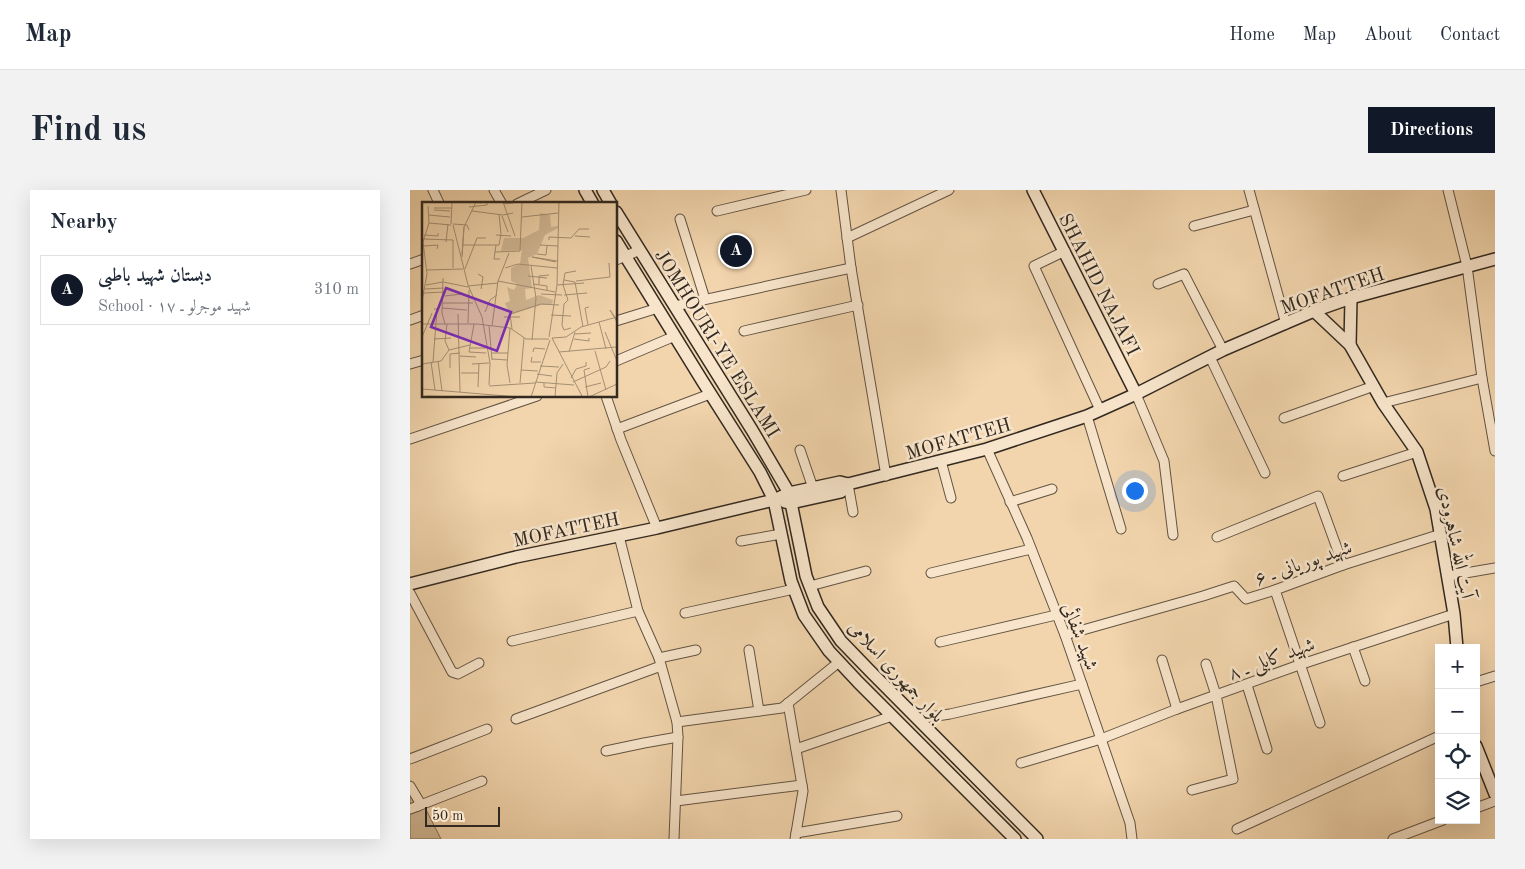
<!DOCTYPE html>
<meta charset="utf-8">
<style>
:root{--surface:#fff;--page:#f2f2f3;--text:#1f2937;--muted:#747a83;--line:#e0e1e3;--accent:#111827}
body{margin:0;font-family:"Old Standard TT",Amiri,serif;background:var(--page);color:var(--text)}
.controls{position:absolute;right:15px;bottom:15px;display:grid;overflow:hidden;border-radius:0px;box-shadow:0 5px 20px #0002}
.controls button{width:45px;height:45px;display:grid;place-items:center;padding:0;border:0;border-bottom:1px solid var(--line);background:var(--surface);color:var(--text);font:25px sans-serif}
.scale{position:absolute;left:15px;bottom:12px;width:75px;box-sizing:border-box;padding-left:5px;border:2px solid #322920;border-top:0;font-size:14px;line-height:18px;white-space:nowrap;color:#322920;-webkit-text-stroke:4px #f7e4ca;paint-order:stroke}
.you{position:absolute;left:724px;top:300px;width:18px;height:18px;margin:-12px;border:4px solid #fff;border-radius:50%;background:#1a73e8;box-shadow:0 0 0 8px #1a73e833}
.badge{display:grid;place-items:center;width:32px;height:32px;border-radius:50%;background:var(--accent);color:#fff;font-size:16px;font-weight:700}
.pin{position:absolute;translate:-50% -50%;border:2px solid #fff;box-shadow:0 1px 5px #0006}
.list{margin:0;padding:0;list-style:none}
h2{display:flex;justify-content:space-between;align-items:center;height:65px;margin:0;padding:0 20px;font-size:21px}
h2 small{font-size:16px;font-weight:400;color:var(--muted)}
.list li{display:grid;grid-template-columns:32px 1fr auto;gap:15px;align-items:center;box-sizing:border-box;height:70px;margin:0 10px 10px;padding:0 10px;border:1px solid var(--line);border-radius:0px}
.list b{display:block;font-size:19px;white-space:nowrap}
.list p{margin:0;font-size:16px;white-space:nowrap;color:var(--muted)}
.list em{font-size:16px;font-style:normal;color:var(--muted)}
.icon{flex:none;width:28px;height:28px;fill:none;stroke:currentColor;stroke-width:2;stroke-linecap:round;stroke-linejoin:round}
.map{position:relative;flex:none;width:1085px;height:649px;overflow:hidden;border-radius:0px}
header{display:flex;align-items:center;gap:30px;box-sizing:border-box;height:70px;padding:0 25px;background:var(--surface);border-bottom:1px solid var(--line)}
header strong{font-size:24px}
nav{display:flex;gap:28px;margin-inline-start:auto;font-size:18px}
.intro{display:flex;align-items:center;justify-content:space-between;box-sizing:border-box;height:120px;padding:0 30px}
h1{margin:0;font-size:35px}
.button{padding:12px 22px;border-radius:0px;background:var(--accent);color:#fff;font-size:18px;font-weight:700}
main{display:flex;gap:30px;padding:0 30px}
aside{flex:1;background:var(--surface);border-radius:0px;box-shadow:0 5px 20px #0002}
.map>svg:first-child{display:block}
.garden{fill:#d1b895;stroke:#82705a}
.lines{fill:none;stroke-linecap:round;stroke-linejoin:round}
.street-casing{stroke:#625443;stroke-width:11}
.secondary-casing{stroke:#322920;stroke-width:14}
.street{stroke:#f7e4ca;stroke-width:9}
.secondary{stroke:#f7e4ca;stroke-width:11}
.labels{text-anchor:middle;stroke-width:5;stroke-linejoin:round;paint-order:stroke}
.street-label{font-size:19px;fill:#322920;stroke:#f7e4ca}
.inset-road{fill:none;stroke:#a59075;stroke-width:1}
.view{fill:#7b2cbf;fill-opacity:0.15;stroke:#7b2cbf;stroke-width:2.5}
.inset-edge{fill:none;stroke:#322920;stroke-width:2.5}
</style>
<header>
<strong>Map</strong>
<nav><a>Home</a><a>Map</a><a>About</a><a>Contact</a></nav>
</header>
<div class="intro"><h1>Find us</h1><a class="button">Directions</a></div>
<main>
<aside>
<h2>Nearby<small></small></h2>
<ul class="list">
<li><span class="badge">A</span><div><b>دبستان شهید باطبی</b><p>School · شهید موجرلو ـ ۱۷</p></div><em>310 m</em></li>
</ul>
</aside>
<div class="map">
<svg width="1085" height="649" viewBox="0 0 1085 649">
<rect width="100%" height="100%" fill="#f2d5ad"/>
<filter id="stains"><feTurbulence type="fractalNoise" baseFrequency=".004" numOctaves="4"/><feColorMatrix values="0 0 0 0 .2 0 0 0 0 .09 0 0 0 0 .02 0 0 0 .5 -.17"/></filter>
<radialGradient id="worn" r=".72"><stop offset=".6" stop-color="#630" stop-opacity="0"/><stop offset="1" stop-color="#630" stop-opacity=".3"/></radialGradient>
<polygon class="garden" points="7,602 31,649 0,649 0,605"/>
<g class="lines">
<g class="street-casing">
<g id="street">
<polyline points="23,0 29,13"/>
<polyline points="84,0 92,14"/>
<polyline points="431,0 441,78 476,286"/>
<polyline points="839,0 876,134"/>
<polyline points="1038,0 1057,76 1072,188 1085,261"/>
<polyline points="107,14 136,0"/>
<polyline points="307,21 396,0"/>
<polyline points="270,29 295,109"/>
<polyline points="784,36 844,20"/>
<polyline points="437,48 539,0"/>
<polyline points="655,61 624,76 690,220"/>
<polyline points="206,70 230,60"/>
<polyline points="0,74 14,69"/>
<polyline points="748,94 774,84 813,160"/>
<polyline points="265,116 441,78"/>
<polyline points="0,130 14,125"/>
<polyline points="206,131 248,118"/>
<polyline points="334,141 448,115"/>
<polyline points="800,167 855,283"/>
<polyline points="206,171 265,146"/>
<polyline points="0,174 14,170"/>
<polyline points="726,204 754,271 763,345"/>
<polyline points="196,206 211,250 247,338"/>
<polyline points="973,213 1072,188"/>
<polyline points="677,226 711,339"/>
<polyline points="874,228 964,196"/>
<polyline points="207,239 300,204"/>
<polyline points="0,249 127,206"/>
<polyline points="577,259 617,348 655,445 720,633 722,649"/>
<polyline points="390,260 403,298"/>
<polyline points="531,271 541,308"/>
<polyline points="933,286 1007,262"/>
<polyline points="438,294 443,322"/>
<polyline points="600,312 642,299"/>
<polyline points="209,346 228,421 249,468 267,532 268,547 264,649"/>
<polyline points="807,347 908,306 933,375"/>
<polyline points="331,351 371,344"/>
<polyline points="521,383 621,359"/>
<polyline points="1038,386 1085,378"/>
<polyline points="400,396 456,381"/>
<polyline points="865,400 910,533"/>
<polyline points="0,403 42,482 48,484 69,473"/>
<polyline points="275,423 384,399"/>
<polyline points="655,445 793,406 824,396 836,409 865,400 933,375 1031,344"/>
<polyline points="102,451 228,421"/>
<polyline points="530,452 646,425"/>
<polyline points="943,457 955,491"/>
<polyline points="339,460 349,521"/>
<polyline points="249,468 286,460"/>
<polyline points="752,470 767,519"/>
<polyline points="1066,492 1085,486"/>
<polyline points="837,495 857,559"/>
<polyline points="378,513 393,601 385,649"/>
<polyline points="106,529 251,476"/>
<polyline points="507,529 540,524 672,494"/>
<polyline points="267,532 372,518 429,472"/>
<polyline points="386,559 482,526"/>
<polyline points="196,561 234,553 268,547"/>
<polyline points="0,569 77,539"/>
<polyline points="611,573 691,549 767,519 889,475 1044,424"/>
<polyline points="0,596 9,611 8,616 0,619"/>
<polyline points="782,600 823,589 806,505 796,474"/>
<polyline points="266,611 392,595"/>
<polyline points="8,616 72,591"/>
<polyline points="1066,618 1085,611"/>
<polyline points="827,639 1029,546"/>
<polyline points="386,643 487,626"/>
<polyline points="983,649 1033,630"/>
</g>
</g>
<g class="secondary-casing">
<g id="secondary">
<polyline points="175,0 183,14"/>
<polyline points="193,0 201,14"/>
<polyline points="623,0 726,204"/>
<polyline points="206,22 342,240 379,303 396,386 408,417 431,451 460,481 627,649"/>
<polyline points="206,51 293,192 350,282 364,310 381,391 394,425 419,461 448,492 605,649"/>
<polyline points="904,121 940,155 973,213 1007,262 1026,319 1044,424 1047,458"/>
<polyline points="940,155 941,108"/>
<polyline points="375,312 381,313 431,302 438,294"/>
<polyline points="0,394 106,367 247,338 364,310 379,303 430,292 438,294 577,259 677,226 726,204 813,160 904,121 941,108 1085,69"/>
<polyline points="1066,556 1085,604"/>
</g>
</g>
<use href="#street" class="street"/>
<use href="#secondary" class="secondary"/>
</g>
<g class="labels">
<g class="street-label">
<text transform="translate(690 94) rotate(63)" y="7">SHAHID NAJAFI</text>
<text transform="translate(922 100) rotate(-19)" y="7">MOFATTEH</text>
<text transform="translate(308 153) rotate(58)" y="7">JOMHOURI-YE ESLAMI</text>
<text transform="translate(548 248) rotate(-16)" y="7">MOFATTEH</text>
<text transform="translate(156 339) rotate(-12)" y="7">MOFATTEH</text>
<text transform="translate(1047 352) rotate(78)" y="7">آیت الله شاهرودی</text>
<text transform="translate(893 372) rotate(-19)" y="7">شهید پوریانی ـ ۶</text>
<text transform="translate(671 446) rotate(69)" y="7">شهید شفائی</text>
<text transform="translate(861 468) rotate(-20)" y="7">شهید کابلی ـ ۸</text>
<text transform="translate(487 481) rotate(47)" y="7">بلوار جمهوری اسلامی</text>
</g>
</g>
<g transform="translate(12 12)">
<rect width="195" height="195" fill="#f2d5ad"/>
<path d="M118 11 128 13 129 25 136 24V26L123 33 115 52 106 56 110 86 103 87 104 98 117 93 131 98 130 103H119L88 113 83 101 88 99 85 85 92 88 95 82 89 79V66L98 62 100 48 79 49 82 36H101L117 28Z" fill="#d1b895"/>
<path class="inset-road" d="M81 0 93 34M82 2 98 0M47 5 65 3V0M12 6H29M12 8 28 9M50 9 81 13 91 11M6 13 28 15M80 14 86 30M100 15 136 11M7 21 29 23M29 22 30 0M31 22 45 23 47 28M31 23 46 83 60 115 68 161 67 183M42 25 54 0 59 1M2 33 16 34V31M74 33 89 34M153 34 168 35M1 37 31 38V66M127 38V35L149 36 157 27H167M24 40 26 22M41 43H74M74 43H77L79 32 77 12M74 43 72 57H78M118 43 136 44M2 44 16 43 15 47M73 50 98 49 100 0M115 52 124 53 125 44M40 53 42 25 40 55M134 60 110 55 135 59M109 64 114 96 110 138M83 66 96 62 135 66M43 67 55 36H64M5 68 41 67M56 72 61 75 59 87M106 74 125 76M21 76 20 111 23 122M142 78 153 80 161 125M76 79 133 90M154 79 188 75 187 61M111 82 125 84V88M117 82V74L127 73M4 83 21 80 46 85M135 83 162 81M46 84 76 81M3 87 22 86M2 91 23 90M119 92 140 93M142 93 165 91M23 94 39 92M0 99 5 72 1 40 7 21 6 4M21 101H51M20 106 45 108M63 110 68 98 75 93M36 112 38 190M129 113 149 114M82 115H98M195 118 188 108 195 120M177 120 184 147M46 121 47 88M0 122H55L88 126 104 137H127M25 122 23 139 27 148M52 122 47 150 64 151M67 123 70 158M166 123 163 106 167 105M70 124 76 79 87 51M149 126 142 128 140 123 142 102 146 98 141 83 143 71 154 69M90 127 88 112 119 102 137 103M183 130 195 159M153 132 169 131M0 135 10 111M127 135 135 83 137 0M130 136 144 135 159 125 195 115M130 136 160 194M12 137 29 136M152 137 167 139V136M48 146H64M173 149 184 188M111 150 112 146 123 147M137 150 194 145M147 150 153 130M70 151H86M38 154 54 155M110 155 109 160H119M70 157 85 158M16 159 20 189M9 160 13 188M11 160 15 107H12M0 162 19 159 27 148 48 143M50 162 67 161M118 164 137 165M28 166V152L38 151M99 168 116 169M39 171H57M115 172 130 174M149 176 154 167 164 164V160M113 180 152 183M151 180 184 165 188 159M88 181 85 163 88 126M98 181 102 136M122 181V185L134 186M67 184 113 181M56 185 57 161M163 185 179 181M0 187 96 195M4 194 33 195M109 195 128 138M133 195 135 171 141 162M166 195 162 168 168 166M167 195 195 182"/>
<path class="view" d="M24 86 89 110 75 149 9 125Z"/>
<rect width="195" height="195" class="inset-edge"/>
</g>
<rect width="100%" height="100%" filter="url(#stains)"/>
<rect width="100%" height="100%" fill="url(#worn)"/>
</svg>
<div class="controls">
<button>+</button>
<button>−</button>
<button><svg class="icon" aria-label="locate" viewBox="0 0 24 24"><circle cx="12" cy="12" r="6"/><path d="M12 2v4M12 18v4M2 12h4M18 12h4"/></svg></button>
<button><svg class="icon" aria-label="layers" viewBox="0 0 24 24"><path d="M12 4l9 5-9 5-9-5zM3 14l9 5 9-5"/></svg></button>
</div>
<div class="scale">50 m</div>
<div class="you"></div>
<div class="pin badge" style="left:326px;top:61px">A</div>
</div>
</main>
